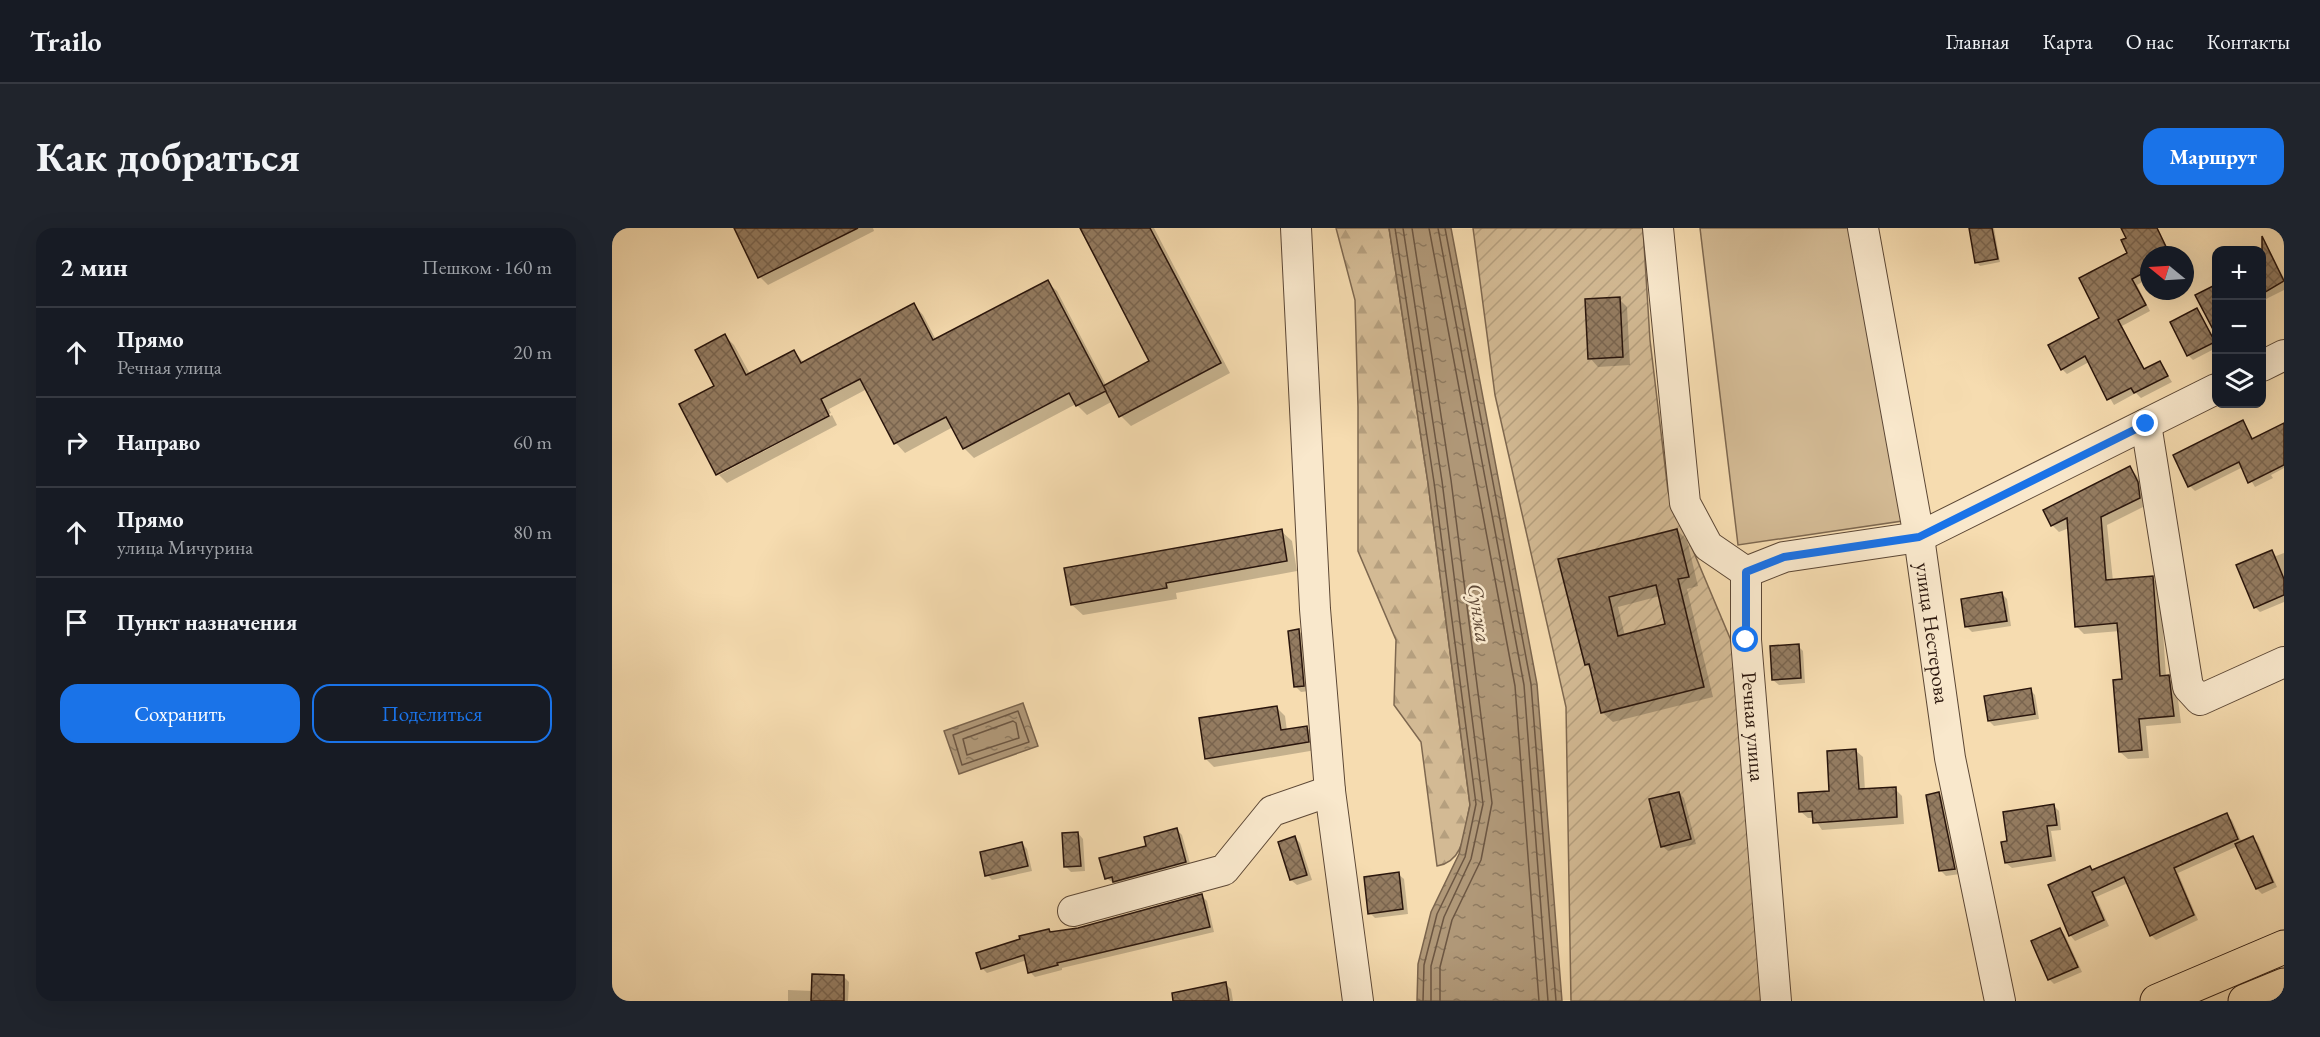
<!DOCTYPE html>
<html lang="ru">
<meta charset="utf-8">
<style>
:root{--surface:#171b24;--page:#20242c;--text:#f1f3f6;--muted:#9ea1a6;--line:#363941;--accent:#1a73e8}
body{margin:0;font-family:"EB Garamond",serif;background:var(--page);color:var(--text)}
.controls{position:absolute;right:18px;top:18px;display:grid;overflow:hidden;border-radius:12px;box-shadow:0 6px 24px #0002}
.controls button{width:54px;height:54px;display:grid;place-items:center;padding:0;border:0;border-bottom:2px solid var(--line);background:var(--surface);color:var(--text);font:30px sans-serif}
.compass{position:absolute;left:1528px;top:18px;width:54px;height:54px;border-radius:50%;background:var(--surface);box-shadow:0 6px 24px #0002;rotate:288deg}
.stop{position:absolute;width:18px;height:18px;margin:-14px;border:4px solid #1a73e8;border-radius:50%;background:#fff}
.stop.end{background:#1a73e8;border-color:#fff;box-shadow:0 2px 6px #0008}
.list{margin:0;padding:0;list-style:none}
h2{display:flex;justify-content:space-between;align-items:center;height:78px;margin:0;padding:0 24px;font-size:26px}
h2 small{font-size:20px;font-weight:400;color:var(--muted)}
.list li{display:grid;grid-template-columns:39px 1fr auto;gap:18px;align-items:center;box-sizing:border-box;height:90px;padding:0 24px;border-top:2px solid var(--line)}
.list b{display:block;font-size:22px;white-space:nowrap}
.list p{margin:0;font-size:20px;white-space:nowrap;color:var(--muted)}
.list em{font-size:20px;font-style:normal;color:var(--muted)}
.actions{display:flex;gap:12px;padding:18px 24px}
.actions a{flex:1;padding:14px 0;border:2px solid var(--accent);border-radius:18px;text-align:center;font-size:21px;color:var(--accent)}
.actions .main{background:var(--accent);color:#fff}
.icon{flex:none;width:33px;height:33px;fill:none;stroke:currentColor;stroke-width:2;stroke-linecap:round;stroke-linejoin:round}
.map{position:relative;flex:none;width:1672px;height:773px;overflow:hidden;border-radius:18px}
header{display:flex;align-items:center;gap:36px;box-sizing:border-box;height:84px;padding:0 30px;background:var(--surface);border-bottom:2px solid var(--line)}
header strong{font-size:28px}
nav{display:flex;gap:33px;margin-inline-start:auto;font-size:21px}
.intro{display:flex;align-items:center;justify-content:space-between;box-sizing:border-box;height:144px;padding:0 36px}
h1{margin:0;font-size:42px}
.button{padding:15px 27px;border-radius:18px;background:var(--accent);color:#fff;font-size:21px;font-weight:700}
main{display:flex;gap:36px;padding:0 36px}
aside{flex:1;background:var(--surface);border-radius:18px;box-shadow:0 6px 24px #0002}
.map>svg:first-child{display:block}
.green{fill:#d3ba94;stroke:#7e6850;stroke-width:1.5}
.forest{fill:url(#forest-firs);stroke:#7e6850;stroke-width:1.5}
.garden{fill:url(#garden-furrows);stroke:#7e6850;stroke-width:1.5}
.water{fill:url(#water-ripples);stroke:#7a644d;stroke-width:1.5}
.shadow{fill:#0003;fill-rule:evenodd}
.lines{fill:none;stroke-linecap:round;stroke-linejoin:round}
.shore{stroke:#6c5642;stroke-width:1.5}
.building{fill:url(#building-cross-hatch);stroke:#29150c;stroke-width:1.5;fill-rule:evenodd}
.minor-casing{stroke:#5c4735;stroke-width:32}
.major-casing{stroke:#29150c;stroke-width:35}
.minor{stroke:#f9e8cc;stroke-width:30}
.major{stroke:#f6dcb0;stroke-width:33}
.route{stroke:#1a73e8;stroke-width:8}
.labels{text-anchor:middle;stroke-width:5;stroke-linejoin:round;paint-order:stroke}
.street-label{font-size:21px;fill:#29150c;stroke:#f9e8cc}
.water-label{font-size:22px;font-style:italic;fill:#5f4937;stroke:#f9e8cc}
</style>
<header>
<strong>Trailo</strong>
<nav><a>Главная</a><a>Карта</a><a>О нас</a><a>Контакты</a></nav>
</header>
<div class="intro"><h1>Как добраться</h1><a class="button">Маршрут</a></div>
<main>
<aside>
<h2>2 мин<small>Пешком · 160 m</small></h2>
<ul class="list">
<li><svg class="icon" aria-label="ahead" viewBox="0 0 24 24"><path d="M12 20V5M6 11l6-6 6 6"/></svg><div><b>Прямо</b><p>Речная улица</p></div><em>20 m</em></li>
<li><svg class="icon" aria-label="right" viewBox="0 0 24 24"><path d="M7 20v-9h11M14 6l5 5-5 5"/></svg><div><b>Направо</b></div><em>60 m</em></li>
<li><svg class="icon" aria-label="ahead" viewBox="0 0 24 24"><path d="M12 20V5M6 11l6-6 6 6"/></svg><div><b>Прямо</b><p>улица Мичурина</p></div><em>80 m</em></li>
<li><svg class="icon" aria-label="arrive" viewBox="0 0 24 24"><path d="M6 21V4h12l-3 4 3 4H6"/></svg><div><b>Пункт назначения</b></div></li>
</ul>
<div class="actions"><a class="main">Сохранить</a><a>Поделиться</a></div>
</aside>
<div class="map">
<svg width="1672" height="773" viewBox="0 0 1672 773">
<defs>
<pattern id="forest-firs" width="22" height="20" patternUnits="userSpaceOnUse" patternTransform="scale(1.5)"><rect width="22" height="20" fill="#d3ba94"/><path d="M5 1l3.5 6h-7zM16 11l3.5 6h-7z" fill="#b59f7e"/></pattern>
<pattern id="garden-furrows" width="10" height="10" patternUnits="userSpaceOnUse" patternTransform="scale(1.5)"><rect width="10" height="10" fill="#d3ba94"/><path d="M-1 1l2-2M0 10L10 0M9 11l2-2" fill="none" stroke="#b59f7e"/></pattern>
<pattern id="water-ripples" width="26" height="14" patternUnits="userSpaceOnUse" patternTransform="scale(1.5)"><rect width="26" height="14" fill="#b09878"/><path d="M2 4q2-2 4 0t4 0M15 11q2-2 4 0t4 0" fill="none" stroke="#8f7b61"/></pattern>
<pattern id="building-cross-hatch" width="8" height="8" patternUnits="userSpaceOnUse" patternTransform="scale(1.5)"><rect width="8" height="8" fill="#947c61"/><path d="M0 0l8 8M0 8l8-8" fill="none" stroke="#79644e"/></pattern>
</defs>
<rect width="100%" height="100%" fill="#f6dcb0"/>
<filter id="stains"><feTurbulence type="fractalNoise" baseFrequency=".00333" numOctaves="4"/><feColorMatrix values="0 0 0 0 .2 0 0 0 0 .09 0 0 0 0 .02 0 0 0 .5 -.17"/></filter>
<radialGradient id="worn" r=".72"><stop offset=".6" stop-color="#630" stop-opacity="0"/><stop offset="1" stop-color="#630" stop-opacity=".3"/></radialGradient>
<polygon class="green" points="1088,0 1247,0 1297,292 1126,317"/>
<path class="forest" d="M724 0H777L816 255 858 577C852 601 854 633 825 638L809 514 782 477 784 412 746 323V179L743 72Z"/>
<polygon class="garden" points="861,0 1031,0 1038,112 1056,263 1123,422 1165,773 959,773 954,479 883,167"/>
<g class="water">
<polygon points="777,0 839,0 925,456 950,773 805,773 806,736 819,684 847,626 858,577 816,255"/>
<polygon points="411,475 426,518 347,546 332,503"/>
</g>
<g class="shadow">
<polygon points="123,0 261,0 262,3 156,57 148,49"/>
<polygon points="470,0 542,0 618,145 519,198 509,188 501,173 475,187 464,176 362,230 352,220 341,199 293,225 284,215 255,161 217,181 219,185 105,246 104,159 113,108 122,117 138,146 182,123 192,135 302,77 311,87 324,112 435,54 445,63 494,157 539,134"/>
<polygon points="1358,0 1382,0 1388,34 1368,38 1365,35"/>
<polygon points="1510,0 1534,0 1548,27 1537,27 1537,50 1525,57 1538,83 1510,98 1533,142 1548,135 1560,154 1529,170 1524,165 1502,177 1477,134 1455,146 1450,141 1489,91 1517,26 1516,10"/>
<polygon points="1656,23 1672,50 1672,62 1650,73 1650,26"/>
<polygon points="1007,71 1015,79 1018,137 986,139 978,130"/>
<polygon points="1585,82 1604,115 1604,120 1581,132 1576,127"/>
<polygon points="220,187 225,197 115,255 107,247"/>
<polygon points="1630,193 1642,212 1672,197 1672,240 1659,247 1661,250 1643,259 1631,239 1583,263 1578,258"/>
<polygon points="1518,240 1525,248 1533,263 1535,277 1495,297 1501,353 1540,350 1548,357 1554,449 1564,456 1569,495 1534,498 1537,530 1516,531 1508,524 1512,453 1508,403 1472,406 1465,399 1457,300 1447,304 1440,297"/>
<path d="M1065 302 1075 312 1086 358 1075 361 1101 469 1001 494 991 485 980 442 974 436 948 332ZM1048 368 1055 397 1013 408 1006 379Z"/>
<polygon points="669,303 680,313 685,343 564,365 565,371 471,387 460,377"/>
<polygon points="1660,324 1664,328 1672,325 1672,374 1648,384 1643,379"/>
<polygon points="1390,366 1395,371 1399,398 1360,404 1355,399"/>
<polygon points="687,403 692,408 697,463 689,464 684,459"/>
<polygon points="1186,418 1191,423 1193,455 1167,457 1161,452"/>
<polygon points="1418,462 1423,467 1427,491 1382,498 1377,493"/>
<polygon points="665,480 673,488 675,503 695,500 703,508 704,522 602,539 594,531"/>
<polygon points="1243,522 1251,529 1253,563 1283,561 1290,568 1292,596 1210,602 1202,590 1196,590 1188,583 1219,565"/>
<polygon points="1067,565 1072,570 1084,616 1056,623 1050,618"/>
<polygon points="1327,566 1332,571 1348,646 1334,648 1329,643"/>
<polygon points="1441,577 1447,583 1449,602 1439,603 1444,633 1400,640 1394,635"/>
<polygon points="1614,587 1620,592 1630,615 1641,610 1646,615 1665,659 1650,666 1645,661 1626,618 1566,645 1586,692 1544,712 1539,707 1516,655 1484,669 1497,698 1463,713 1458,707 1481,643"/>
<polygon points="565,602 570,607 579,639 508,659 494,650"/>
<polygon points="466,605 471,611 473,643 459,644 454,639"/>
<polygon points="683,610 688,615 700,652 685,657 679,652"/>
<polygon points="410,615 415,621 420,643 380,652 375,647"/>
<polygon points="786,646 792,651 796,686 763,690 758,685"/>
<polygon points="590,668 595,673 602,704 450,740 450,742 423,749 418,744 415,732 375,745 370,740 437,703 440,706 466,701"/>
<polygon points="1448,702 1453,707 1470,744 1442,756 1437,751"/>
<polygon points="231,748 237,754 236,773 176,773 176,762 201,763"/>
<polygon points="613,756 619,761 621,773 592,773"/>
</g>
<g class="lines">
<g class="shore">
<polyline points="783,0 822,254 864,576 853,629 825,686 812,737 811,773"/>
<polyline points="791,0 830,253 871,576 859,631 832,689 819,738 819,773"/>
<polyline points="800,0 839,252 880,575 869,632 840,692 828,739 828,773"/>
<polyline points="817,0 903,458 927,773"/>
<polyline points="826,0 912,457 936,773"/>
<polyline points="833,0 919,456 944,773"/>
<polygon points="406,483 417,514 350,537 341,507"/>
<polygon points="401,493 404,495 407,510 355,527 351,511"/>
</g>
</g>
<g class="building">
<polygon points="122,0 246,0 146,50"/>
<polygon points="468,0 538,0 609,135 507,189 491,158 537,133"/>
<polygon points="1357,0 1380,0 1386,31 1363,35"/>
<polygon points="1509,0 1545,0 1558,27 1537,27 1537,42 1520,51 1534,77 1506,92 1532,141 1548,133 1556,148 1522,165 1519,160 1495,172 1473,128 1449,142 1436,117 1487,90 1467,50 1515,25 1509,12 1514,10"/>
<polygon points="1650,8 1672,53 1650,66"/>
<polygon points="436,52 494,163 464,178 457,165 351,221 334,189 282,216 248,151 209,171 217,188 104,247 67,176 102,158 83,122 113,106 134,147 182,122 189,135 302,75 321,112"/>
<polygon points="1605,56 1605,109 1583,67"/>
<polygon points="1008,69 1011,129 976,131 973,71"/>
<polygon points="1585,80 1603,114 1575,128 1558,94"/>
<polygon points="1631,192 1640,211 1672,195 1672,237 1636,255 1627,234 1576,259 1561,227"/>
<polygon points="1518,238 1526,254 1528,270 1489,289 1494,352 1541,348 1548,448 1557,447 1562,488 1527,491 1530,522 1507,524 1501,452 1510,451 1505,395 1463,399 1455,290 1439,298 1431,282"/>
<polygon points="670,301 675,333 554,355 555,360 459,377 452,340"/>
<path d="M1065 301 1077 349 1066 351 1092 459 989 485 977 436 973 437 946 331ZM1044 357 1053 396 1006 408 997 369Z"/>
<polygon points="1660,322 1672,351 1672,367 1642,380 1624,337"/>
<polygon points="1390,364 1395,393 1353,399 1349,371"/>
<polygon points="687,401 692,458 682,459 676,403"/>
<polygon points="1187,416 1189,450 1160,452 1158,418"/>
<polygon points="1419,460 1423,486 1376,493 1372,468"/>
<polygon points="665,478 669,502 695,498 697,514 593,531 587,490"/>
<polygon points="1244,521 1247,561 1284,559 1285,589 1201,595 1200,583 1187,584 1186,565 1217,563 1215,523"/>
<polygon points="1067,564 1079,611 1049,619 1037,571"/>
<polygon points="1327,564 1343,641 1327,643 1314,567"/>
<polygon points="1442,576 1445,597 1435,598 1439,628 1393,635 1389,614 1395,613 1391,584"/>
<polygon points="1615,585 1626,611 1562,640 1582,687 1538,708 1512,649 1480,664 1492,692 1457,708 1436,657 1478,638 1480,642"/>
<polygon points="565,600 574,634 501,654 500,649 493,651 487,630 534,618 532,609"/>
<polygon points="466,604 469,638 452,639 450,605"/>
<polygon points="683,608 695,647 678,652 666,614"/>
<polygon points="1641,608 1661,654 1644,661 1623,616"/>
<polygon points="410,614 416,638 373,648 368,624"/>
<polygon points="787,644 791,681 756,686 752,649"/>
<polygon points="590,666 598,699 445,735 446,737 416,745 412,727 369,741 364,725 408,711 407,708 437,701 438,704 466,700"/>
<polygon points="1448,700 1466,739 1436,752 1419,713"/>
<polygon points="200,746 232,747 232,773 199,773"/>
<polygon points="614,754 617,773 561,773 560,765"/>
</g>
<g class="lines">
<g class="minor-casing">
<g id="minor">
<polyline points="684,0 703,381 718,563 746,773"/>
<path id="s1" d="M1046 0 1073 275 1096 318 1134 344V412L1164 773"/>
<path id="s2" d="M1251 0 1307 309 1338 530 1388 773"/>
<polyline points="1650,138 1672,127"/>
<polyline points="1534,196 1576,459 1588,472 1672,434"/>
<polyline points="1134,344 1172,329 1307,309 1604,161"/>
<polyline points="461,683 612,642 660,583 718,563"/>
</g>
</g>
<g class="major-casing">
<g id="major">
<polyline points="1545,773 1672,719"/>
<polyline points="1633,773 1672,757"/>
</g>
</g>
<use href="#minor" class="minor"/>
<use href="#major" class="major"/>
</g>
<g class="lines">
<polyline class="route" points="1134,412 1134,344 1172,329 1307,309 1534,196"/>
</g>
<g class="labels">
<g class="street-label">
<text dy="7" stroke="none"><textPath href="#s2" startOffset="411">улица Нестерова</textPath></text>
<text dy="7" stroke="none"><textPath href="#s1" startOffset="526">Речная улица</textPath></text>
</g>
<g class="water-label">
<text transform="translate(868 385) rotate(81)" y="8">Сунжа</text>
</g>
</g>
<rect width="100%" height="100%" filter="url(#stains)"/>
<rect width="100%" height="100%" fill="url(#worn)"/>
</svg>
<div class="controls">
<button>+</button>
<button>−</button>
<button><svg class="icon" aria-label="layers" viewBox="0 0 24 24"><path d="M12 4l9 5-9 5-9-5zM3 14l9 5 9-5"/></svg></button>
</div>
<svg class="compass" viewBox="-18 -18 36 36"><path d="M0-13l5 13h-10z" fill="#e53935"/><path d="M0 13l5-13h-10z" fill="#9ea1a6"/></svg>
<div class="stop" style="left:1134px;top:412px"></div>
<div class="stop end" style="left:1534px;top:196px"></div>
</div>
</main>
